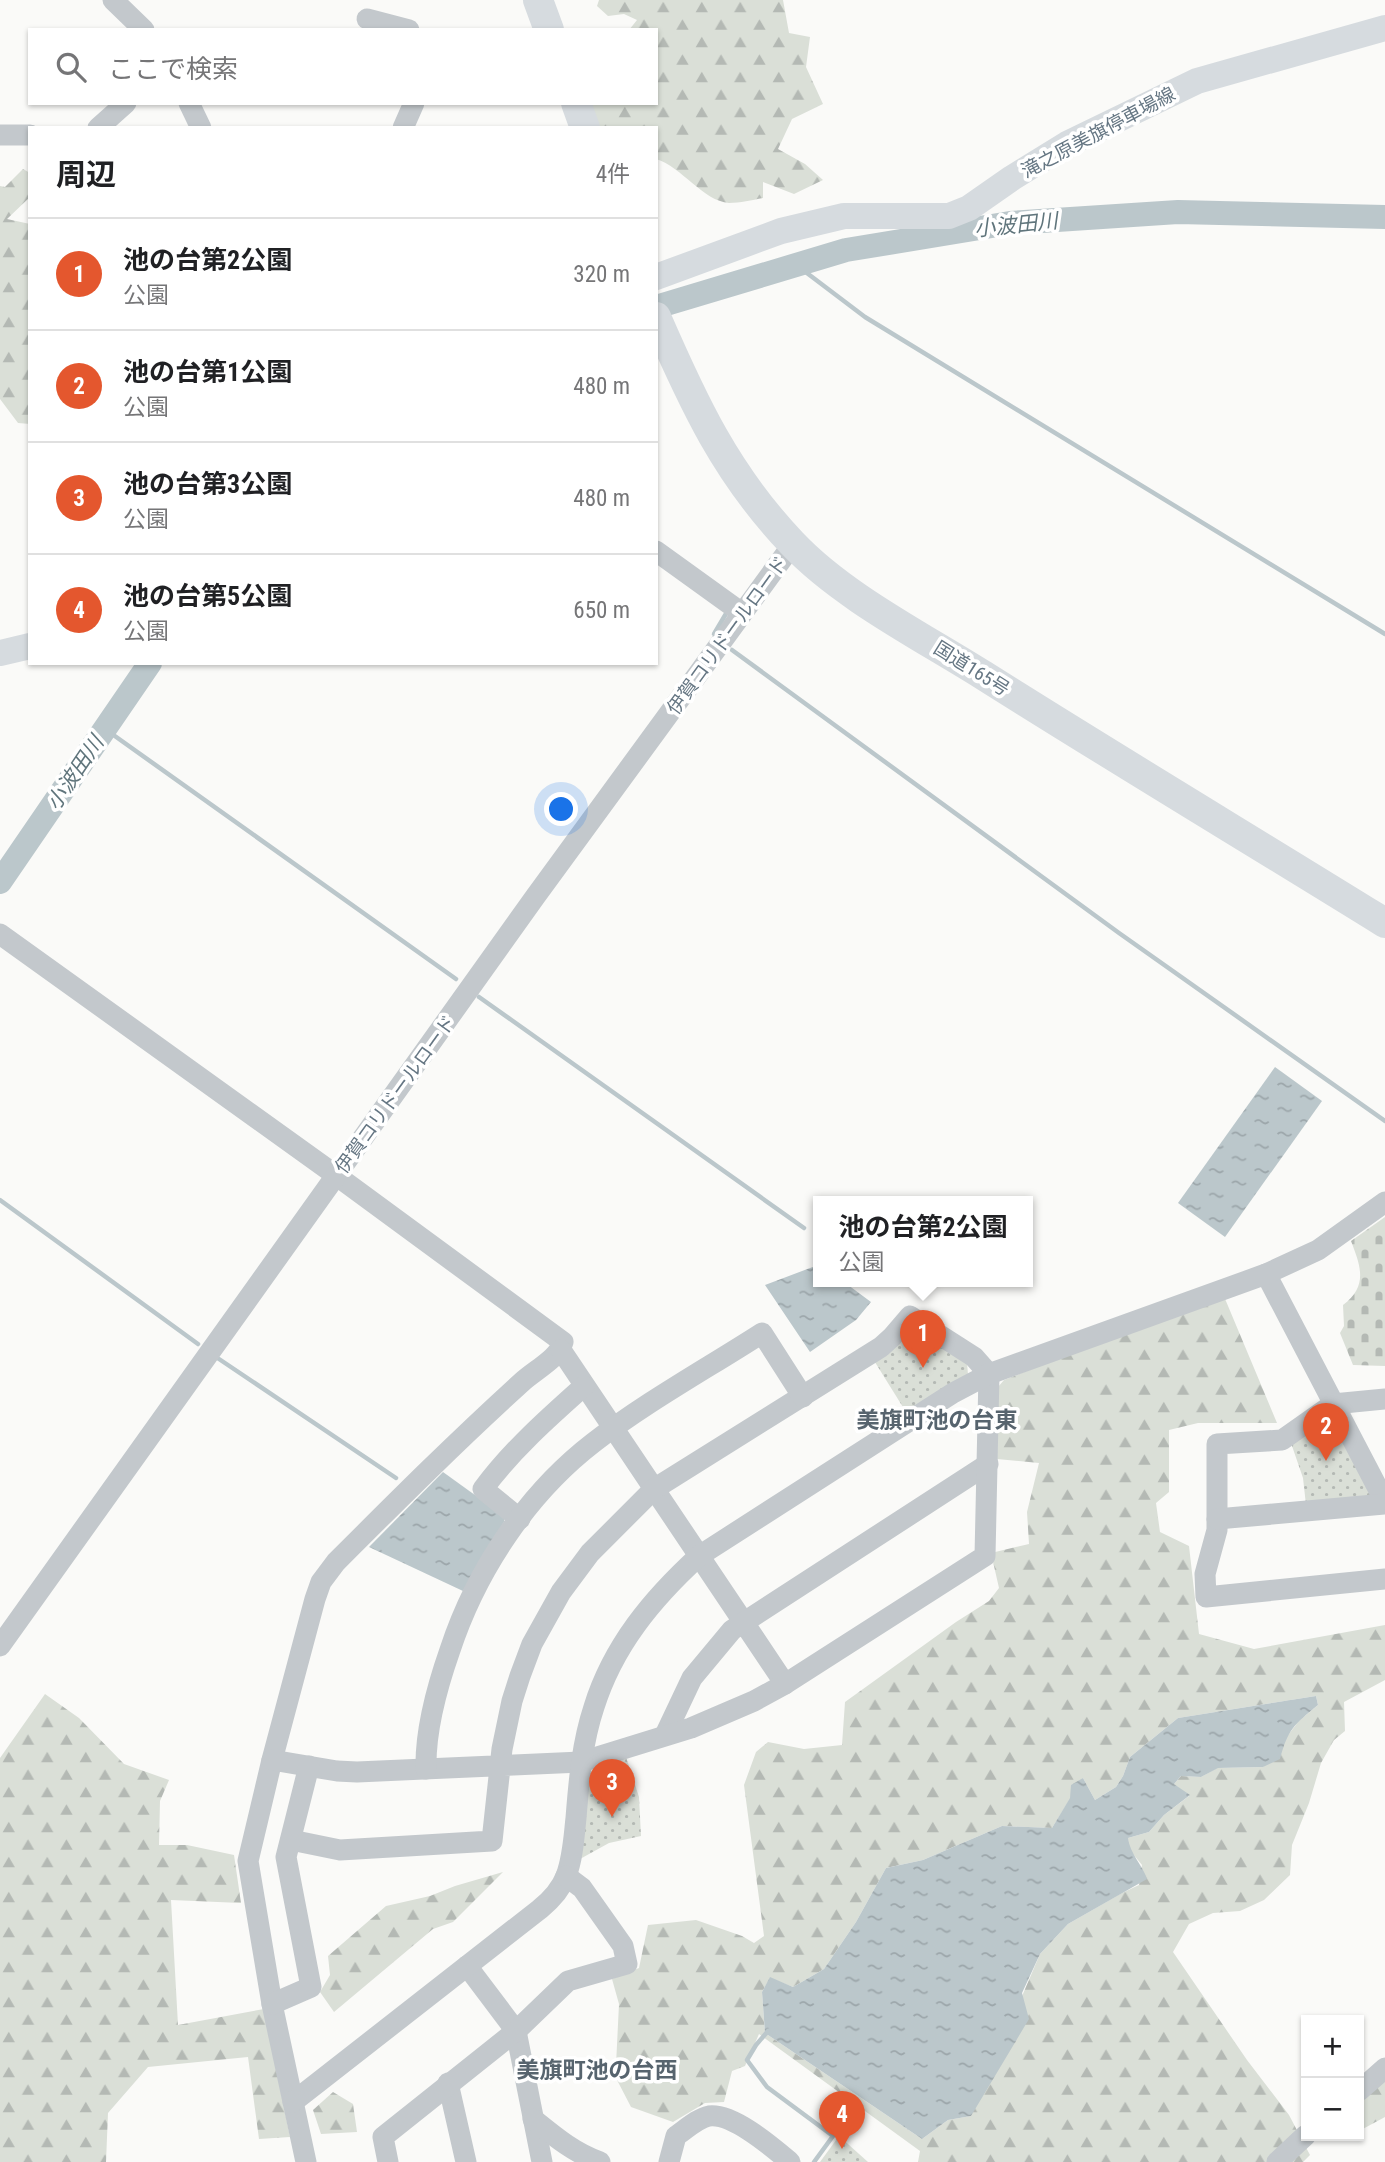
<!DOCTYPE html>
<html lang="ja">
<meta charset="utf-8">
<style>
:root{--surface:#fff;--page:#f6f6f6;--text:#202124;--muted:#757577;--line:#e0e0e0;--accent:#e4572e}
body{margin:0;font-family:"Roboto Condensed","Noto Sans JP",sans-serif;background:var(--page);color:var(--text)}
.controls{position:absolute;right:21px;bottom:21px;display:grid;overflow:hidden;border-radius:0px;box-shadow:0 2px 5px #0004}
.controls button{width:63px;height:63px;display:grid;place-items:center;padding:0;border:0;border-bottom:2px solid var(--line);background:var(--surface);color:var(--text);font:35px sans-serif}
.you{position:absolute;left:562px;top:810px;width:24px;height:24px;margin:-18px;border:5px solid #fff;border-radius:50%;background:#1a73e8;box-shadow:0 0 0 10px #1a73e833}
.badge{display:grid;place-items:center;width:46px;height:46px;border-radius:50%;background:var(--accent);color:#fff;font-size:23px;font-weight:700}
.pin{position:absolute;translate:-50% -58px;filter:drop-shadow(0 2px 4px #0008)}
.pin::after{content:'';position:absolute;top:37px;width:24px;height:21px;background:inherit;clip-path:polygon(0 0,100% 0,50% 100%)}
.popup{position:absolute;left:813px;top:1196px;width:220px;height:91px;box-sizing:border-box;display:grid;place-content:center;border-radius:0px;background:var(--surface);filter:drop-shadow(0 2px 5px #0005);font-size:23px;white-space:nowrap;color:var(--muted)}
.popup b{font-size:26px;color:var(--text)}
.popup::after{content:'';position:absolute;left:50%;top:100%;margin-left:-14px;border:14px solid transparent;border-top-color:var(--surface)}
.list{margin:0;padding:0;list-style:none}
h2{display:flex;justify-content:space-between;align-items:center;height:91px;margin:0;padding:0 28px;font-size:30px}
h2 small{font-size:23px;font-weight:400;color:var(--muted)}
.list li{display:grid;grid-template-columns:46px 1fr auto;gap:21px;align-items:center;box-sizing:border-box;height:112px;padding:0 28px;border-top:2px solid var(--line)}
.list b{display:block;font-size:26px;white-space:nowrap}
.list p{margin:0;font-size:23px;white-space:nowrap;color:var(--muted)}
.list em{font-size:23px;font-style:normal;color:var(--muted)}
.icon{flex:none;width:38px;height:38px;fill:none;stroke:currentColor;stroke-width:2;stroke-linecap:round;stroke-linejoin:round}
.map{position:relative;flex:none;width:1385px;height:2162px;overflow:hidden}
.search{position:absolute;background:var(--surface);box-shadow:0 2px 5px #0004;left:28px;top:28px;width:630px;height:77px;display:flex;align-items:center;gap:18px;box-sizing:border-box;padding:0 24px;border-radius:0px;color:var(--muted);font-size:26px}
.panel{position:absolute;background:var(--surface);box-shadow:0 2px 5px #0004;left:28px;top:126px;width:630px;height:539px;border-radius:0px}
.map>svg:first-child{display:block}
.forest{fill:url(#forest-firs);fill-rule:evenodd}
.cemetery{fill:url(#cemetery-stones)}
.park{fill:url(#park-dots)}
.water{fill:url(#water-ripples)}
.lines{fill:none;stroke-linecap:round;stroke-linejoin:round}
.stream{stroke:#bbc7cb;stroke-width:4.5}
.river{stroke:#bbc7cb;stroke-width:24}
.minor{stroke:#c3c8cc;stroke-width:21}
.major{stroke:#d6dbdf;stroke-width:26}
.highway{stroke:#d6dbdf;stroke-width:30}
.labels{text-anchor:middle;stroke-width:7;stroke-linejoin:round;paint-order:stroke}
.street-label{font-size:19px;fill:#657683;stroke:#fff}
.water-label{font-size:21px;font-style:italic;fill:#60757c;stroke:#fff}
.quarter-label{font-size:23px;font-weight:bold;fill:#57646e;stroke:#fff}
</style>
<div class="map">
<svg width="1385" height="2162" viewBox="0 0 1385 2162">
<defs>
<pattern id="forest-firs" width="22" height="20" patternUnits="userSpaceOnUse" patternTransform="scale(1.75)"><rect width="22" height="20" fill="#dadfd7"/><path d="M5 1l3.5 6h-7zM16 11l3.5 6h-7z" fill="#b4b9b4"/></pattern>
<pattern id="cemetery-stones" width="16" height="16" patternUnits="userSpaceOnUse" patternTransform="scale(1.75)"><rect width="16" height="16" fill="#dadfd7"/><path d="M2 7V4a2 2 0 0 1 4 0v3zM10 15v-3a2 2 0 0 1 4 0v3z" fill="#b4b9b4"/></pattern>
<pattern id="park-dots" width="8" height="8" patternUnits="userSpaceOnUse" patternTransform="scale(1.75)"><rect width="8" height="8" fill="#dadfd7"/><path d="M2 2h.1M6 6h.1" fill="none" stroke="#b4b9b4" stroke-width="1.8" stroke-linecap="round"/></pattern>
<pattern id="water-ripples" width="26" height="14" patternUnits="userSpaceOnUse" patternTransform="scale(1.75)"><rect width="26" height="14" fill="#bbc7cb"/><path d="M2 4q2-2 4 0t4 0M15 11q2-2 4 0t4 0" fill="none" stroke="#9ca6aa"/></pattern>
</defs>
<rect width="100%" height="100%" fill="#fafaf8"/>
<g class="forest">
<path d="M599 0H783L789 33 810 37 806 67 823 104 792 119 778 149 805 164 823 180 794 194 763 182V198C752 200 740 203 729 203 703 201 682 167 656 159V128H571L578 103H656V30H629L637 20 624 14 608 16 597 6Z"/>
<polygon points="23,169 30,173 30,197 7,219 30,224 30,424 18,423 0,399 0,186 5,187"/>
<path d="M1223 1294 1277 1423H1198L1169 1430V1492L1156 1503 1160 1532 1189 1546 1199 1634 1254 1649 1385 1625V1680L1344 1702 1345 1731 1334 1740 1321 1763 1309 1803 1292 1845 1290 1875 1264 1900 1240 1911 1213 1913 1189 1924 1173 1952 1247 2060 1289 2115 1310 2155 1303 2162H918L920 2151 759 2034 745 2066 732 2071 724 2102 705 2103 673 2122 631 2107 617 2080 616 2065 619 2004 612 1979 639 1968 648 1925 696 1920 742 1936 754 1943 764 1936 744 1785 756 1752 768 1742 804 1749 842 1745 845 1702 956 1622 989 1601 999 1588 991 1553 1029 1544 1027 1512 1039 1463 997 1459 998 1387 1004 1380ZM1316 1696 1318 1705 1299 1721 1263 1767 1217 1768 1201 1777 1181 1776 1174 1784 1189 1796 1164 1815 1149 1832 1128 1838 1129 1849 1142 1865 1139 1885 1122 1893 1068 1924 1040 1954 971 2116 948 2120 922 2139 765 2033 762 1992 770 1978 793 1987 824 1969 856 1922 886 1868 923 1860 1002 1826 1052 1828 1083 1778 1095 1800 1116 1787 1123 1776 1130 1757 1178 1718Z"/>
<polygon points="45,1694 79,1718 124,1764 169,1780 160,1801 159,1845 187,1845 234,1855 241,1903 171,1900 178,2025 264,2009 290,2137 259,2139 248,2057 148,2067 108,2113 106,2162 0,2162 0,1758"/>
<polygon points="503,1872 453,1922 433,1929 334,2012 320,1992 330,1975 328,1956 386,1906 430,1896 455,1886"/>
<polygon points="1385,2078 1385,2117 1359,2131 1359,2100"/>
<polygon points="333,2092 353,2104 357,2132 321,2134 313,2110"/>
</g>
<path class="cemetery" d="M1385 1217V1366L1353 1365 1340 1333 1344 1326 1343 1305C1368 1286 1361 1267 1351 1241Z"/>
<g class="park">
<polygon points="917,1328 967,1362 968,1375 906,1412 873,1359 910,1330"/>
<polygon points="1324,1418 1334,1422 1373,1496 1306,1505 1303,1478 1291,1443"/>
<polygon points="625,1754 639,1797 641,1836 609,1843 580,1859 589,1774 598,1764"/>
<polygon points="839,2136 868,2162 820,2162"/>
</g>
<g class="water">
<polygon points="1275,1067 1322,1101 1225,1237 1178,1203"/>
<polygon points="818,1265 818,1282 844,1282 871,1302 856,1320 810,1352 765,1285"/>
<polygon points="443,1472 504,1516 504,1522 463,1591 369,1547"/>
<path d="M1316 1696 1318 1705C1294 1725 1288 1729 1280 1759L1263 1767 1218 1768 1201 1777 1181 1776 1174 1784 1190 1795 1164 1815 1149 1832 1128 1838C1130 1854 1142 1864 1147 1879L1068 1924 1040 1954 1022 1993 1029 2019 971 2116 948 2120 922 2139 765 2033 762 1992 770 1977 793 1987 824 1969 856 1922 886 1868 923 1860 1002 1826 1052 1828 1070 1798 1071 1785 1083 1778 1095 1800 1116 1787 1123 1776 1130 1757 1178 1718Z"/>
</g>
<g class="lines">
<g class="stream">
<polyline points="795,264 865,317 1385,634"/>
<polyline points="714,634 727,612"/>
<polyline points="732,650 1119,933 1385,1121"/>
<polyline points="105,729 456,979"/>
<polyline points="479,997 804,1228"/>
<polyline points="0,1200 198,1344"/>
<polyline points="219,1359 396,1478"/>
<polyline points="768,2031 756,2045 747,2060 767,2087 833,2136 814,2162"/>
</g>
<g class="river">
<polyline points="656,307 846,250 1010,223 1178,212 1385,217"/>
<polyline points="0,882 150,663"/>
</g>
<g class="minor">
<polyline points="113,0 144,30"/>
<polyline points="367,19 409,30"/>
<polyline points="189,103 201,128"/>
<polyline points="98,128 126,103"/>
<polyline points="403,128 414,103"/>
<polyline points="0,135 30,135"/>
<polyline points="656,551 742,613"/>
<path d="M0 934 337 1176 563 1342C559 1358 535 1370 522 1382 458 1440 397 1501 336 1562L321 1582 315 1599 272 1760 248 1861 272 2004 306 2162"/>
<polyline points="1266,1274 1385,1502"/>
<polyline points="561,1350 785,1684"/>
<polyline points="1385,1399 1333,1404 1282,1440 1217,1444 1217,1530 1205,1574 1206,1597 1385,1579"/>
<path d="M520 1519 483 1489C512 1450 548 1418 584 1386"/>
<polyline points="1217,1519 1385,1504"/>
<polyline points="0,1646 535,897 793,544"/>
<polyline points="665,1735 692,1678 732,1630 988,1464"/>
<polyline points="272,1760 337,1771 357,1772 581,1762 691,1728 754,1701 785,1684 985,1556 989,1374 974,1357 910,1316 892,1337 881,1347 654,1489 590,1553 561,1592 532,1644 520,1676 512,1701 502,1749 492,1841 340,1850 291,1840"/>
<path d="M426 1769C425 1729 437 1687 450 1650 476 1571 527 1494 593 1443 646 1402 706 1369 762 1333L803 1397"/>
<polyline points="467,1966 516,2031 542,2162"/>
<polyline points="272,2004 311,1987 286,1857 309,1766"/>
<polyline points="448,2083 466,2162"/>
<polyline points="1359,2091 1385,2068"/>
<path d="M293 2102 540 1909C551 1900 561 1889 566 1876 573 1858 574 1836 576 1818 579 1780 582 1743 594 1707 613 1646 652 1599 699 1556L953 1393 989 1374 1266 1274 1318 1250 1385 1202"/>
<path d="M533 2119C554 2136 574 2153 600 2162"/>
<polyline points="388,2162 383,2137 516,2031 568,1981 627,1964 623,1946 582,1888 566,1876"/>
<path d="M669 2162 676 2136C685 2130 698 2118 709 2116 733 2113 772 2147 790 2162"/>
<polyline points="1277,2162 1306,2135"/>
</g>
<g class="major">
<polyline points="656,277 781,231 844,216 949,216 969,208 1012,178 1067,144 1197,81 1385,28"/>
<polyline points="0,653 30,646"/>
</g>
<g class="highway">
<polyline points="538,0 549,30"/>
<polyline points="576,103 585,128"/>
<path d="M656 317C693 402 726 474 792 543 842 596 921 636 983 675 1116 759 1251 840 1385 923"/>
</g>
</g>
<g class="labels">
<g class="street-label">
<text transform="translate(1098 132) rotate(-28)" y="7">滝之原美旗停車場線</text>
<text transform="translate(727 635) rotate(-54)" y="7">伊賀コリドールロード</text>
<text transform="translate(972 668) rotate(32)" y="7">国道165号</text>
<text transform="translate(395 1094) rotate(-54)" y="7">伊賀コリドールロード</text>
</g>
<g class="water-label">
<text transform="translate(1016 225) rotate(-6)" y="7">小波田川</text>
<text transform="translate(75 773) rotate(-56)" y="7">小波田川</text>
</g>
<g class="quarter-label">
<text x="937" y="1428">美旗町池の台東</text>
<text x="597" y="2078">美旗町池の台西</text>
</g>
</g>
</svg>
<div class="controls">
<button>+</button>
<button>−</button>
</div>
<div class="you"></div>
<div class="pin badge" style="left:923px;top:1368px">1</div>
<div class="popup"><b>池の台第2公園</b>公園</div>
<div class="pin badge" style="left:1326px;top:1461px">2</div>
<div class="pin badge" style="left:612px;top:1817px">3</div>
<div class="pin badge" style="left:842px;top:2149px">4</div>
<div class="search"><svg class="icon" aria-label="search" viewBox="0 0 24 24"><circle cx="10" cy="10" r="6"/><path d="M15 15l6 6"/></svg>ここで検索</div>
<section class="panel">
<h2>周辺<small>4件</small></h2>
<ul class="list">
<li><span class="badge">1</span><div><b>池の台第2公園</b><p>公園</p></div><em>320 m</em></li>
<li><span class="badge">2</span><div><b>池の台第1公園</b><p>公園</p></div><em>480 m</em></li>
<li><span class="badge">3</span><div><b>池の台第3公園</b><p>公園</p></div><em>480 m</em></li>
<li><span class="badge">4</span><div><b>池の台第5公園</b><p>公園</p></div><em>650 m</em></li>
</ul>
</section>
</div>
